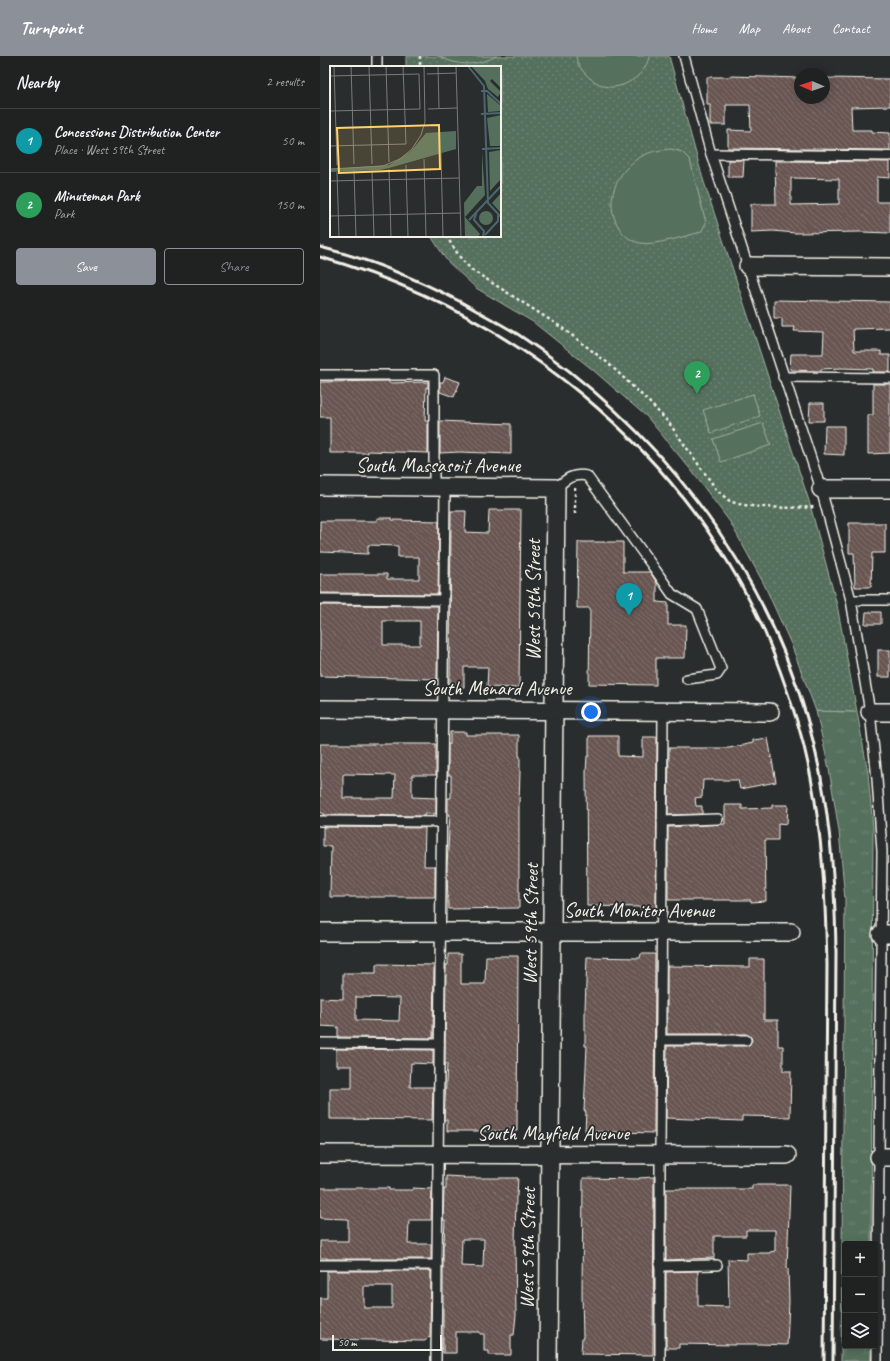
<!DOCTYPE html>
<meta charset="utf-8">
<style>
:root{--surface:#202222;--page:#282a2a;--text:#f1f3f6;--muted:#a2a4a5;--line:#3d3f40;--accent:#8c9099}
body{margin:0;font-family:Caveat,sans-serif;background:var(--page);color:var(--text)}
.controls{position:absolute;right:12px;bottom:12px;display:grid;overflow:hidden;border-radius:4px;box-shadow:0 2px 10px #0003}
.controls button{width:36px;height:36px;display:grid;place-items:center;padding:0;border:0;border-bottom:1px solid var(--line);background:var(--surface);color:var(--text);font:20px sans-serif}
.compass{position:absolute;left:474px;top:12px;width:36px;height:36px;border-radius:50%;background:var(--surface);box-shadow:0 2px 10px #0003;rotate:272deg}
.scale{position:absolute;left:12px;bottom:10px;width:110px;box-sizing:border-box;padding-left:4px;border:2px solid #f4f1e8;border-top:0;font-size:11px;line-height:14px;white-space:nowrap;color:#f4f1e8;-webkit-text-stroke:3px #2a2d2e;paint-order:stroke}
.you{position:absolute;left:271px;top:656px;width:14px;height:14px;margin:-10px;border:3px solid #fff;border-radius:50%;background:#1a73e8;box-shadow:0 0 0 6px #1a73e833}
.badge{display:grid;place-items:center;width:26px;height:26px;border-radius:50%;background:var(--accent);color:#fff;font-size:13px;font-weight:700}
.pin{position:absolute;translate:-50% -33px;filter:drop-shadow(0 1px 2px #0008)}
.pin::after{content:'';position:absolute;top:21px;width:14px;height:12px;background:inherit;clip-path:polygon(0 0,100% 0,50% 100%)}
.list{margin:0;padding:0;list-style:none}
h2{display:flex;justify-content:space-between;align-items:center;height:52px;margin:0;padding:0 16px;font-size:17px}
h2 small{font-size:13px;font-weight:400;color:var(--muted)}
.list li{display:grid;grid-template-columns:26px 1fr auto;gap:12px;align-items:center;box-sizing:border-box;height:64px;padding:0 16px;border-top:1px solid var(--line)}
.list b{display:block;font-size:15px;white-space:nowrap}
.list p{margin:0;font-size:13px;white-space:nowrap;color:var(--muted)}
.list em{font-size:13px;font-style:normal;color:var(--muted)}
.actions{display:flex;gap:8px;padding:12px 16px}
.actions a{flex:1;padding:9px 0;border:1px solid var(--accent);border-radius:4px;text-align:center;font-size:14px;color:var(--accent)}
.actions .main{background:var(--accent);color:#fff}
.icon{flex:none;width:22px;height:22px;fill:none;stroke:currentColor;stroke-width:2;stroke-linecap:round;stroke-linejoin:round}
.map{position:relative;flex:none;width:570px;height:1305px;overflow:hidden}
header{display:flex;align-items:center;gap:24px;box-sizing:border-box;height:56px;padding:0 20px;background:var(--accent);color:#fff}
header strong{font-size:19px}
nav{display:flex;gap:22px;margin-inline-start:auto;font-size:14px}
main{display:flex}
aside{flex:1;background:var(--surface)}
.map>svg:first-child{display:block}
.grass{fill:url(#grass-tufts);stroke:#a4b0a2}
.park{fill:url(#park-dots);stroke:#a4b0a2}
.garden{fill:#556f5d;stroke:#a4b0a2}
.building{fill:url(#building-back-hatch);stroke:#f4f1e8;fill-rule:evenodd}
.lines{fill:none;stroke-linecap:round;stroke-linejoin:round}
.lane-casing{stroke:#f4f1e8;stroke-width:12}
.street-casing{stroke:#f4f1e8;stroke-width:20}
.path{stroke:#f4f1e8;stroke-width:2.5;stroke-dasharray:3 3;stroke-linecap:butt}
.lane{stroke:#2a2d2e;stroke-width:9}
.street{stroke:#2a2d2e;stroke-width:17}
.rail{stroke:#f4f1e8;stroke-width:3}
.labels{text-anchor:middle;stroke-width:3.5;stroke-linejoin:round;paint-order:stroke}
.street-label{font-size:20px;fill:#f4f1e8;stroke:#2a2d2e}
.inset-river{fill:none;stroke:#4b676e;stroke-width:2}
.inset-road{fill:none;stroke:#7b7b78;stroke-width:1}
.view{fill:#ffd166;fill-opacity:0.15;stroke:#ffd166;stroke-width:2}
.inset-edge{fill:none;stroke:#f4f1e8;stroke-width:2}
</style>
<header>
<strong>Turnpoint</strong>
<nav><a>Home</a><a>Map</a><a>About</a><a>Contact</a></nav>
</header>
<main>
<aside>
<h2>Nearby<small>2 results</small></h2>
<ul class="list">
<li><span class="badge" style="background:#0f9aa8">1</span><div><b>Concessions Distribution Center</b><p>Place · West 59th Street</p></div><em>50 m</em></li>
<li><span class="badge" style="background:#2e9e5b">2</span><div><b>Minuteman Park</b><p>Park</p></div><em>150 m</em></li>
</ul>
<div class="actions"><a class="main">Save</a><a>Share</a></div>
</aside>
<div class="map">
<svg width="570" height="1305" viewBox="0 0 570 1305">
<defs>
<pattern id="grass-tufts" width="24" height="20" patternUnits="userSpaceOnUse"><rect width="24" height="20" fill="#556f5d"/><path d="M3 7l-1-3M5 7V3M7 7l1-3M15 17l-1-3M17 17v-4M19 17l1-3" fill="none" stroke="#6e8474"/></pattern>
<pattern id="park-dots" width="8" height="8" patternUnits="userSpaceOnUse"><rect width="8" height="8" fill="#556f5d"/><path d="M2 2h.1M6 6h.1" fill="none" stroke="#6e8474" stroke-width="1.8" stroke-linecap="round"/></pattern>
<pattern id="building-back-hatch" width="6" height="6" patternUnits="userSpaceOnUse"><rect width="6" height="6" fill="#695752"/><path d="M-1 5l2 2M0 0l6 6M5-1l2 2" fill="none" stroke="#7f706b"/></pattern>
</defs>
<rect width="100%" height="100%" fill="#2a2d2e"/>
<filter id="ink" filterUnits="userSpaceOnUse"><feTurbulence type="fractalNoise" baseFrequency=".025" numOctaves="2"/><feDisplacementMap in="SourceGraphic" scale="8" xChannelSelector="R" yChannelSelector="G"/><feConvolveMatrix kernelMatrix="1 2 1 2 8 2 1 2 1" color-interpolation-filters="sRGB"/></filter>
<g filter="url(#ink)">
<polygon class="grass" points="496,655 537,656 548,717 553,772 551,1188 525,1188 525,1290 551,1290 551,1305 521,1305 525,844 519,775 509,713"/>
<polygon class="park" points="86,0 349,0 383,123 489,445 517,549 537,656 496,655 471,588 444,528 410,466 371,414 327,361 273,314 213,266 156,232 127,205 111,180 180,180 180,11 86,11"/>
<g class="garden">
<path d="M119 0H177C156 10 139 11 119 0Z"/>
<path d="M256 0H329C327 16 310 29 294 31 279 33 257 15 256 0Z"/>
<path d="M351 93 362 96 370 104 386 167 381 176C365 180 335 190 320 187 308 184 301 177 296 166 284 140 300 111 324 99 332 95 342 94 351 93Z"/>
<polygon points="433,338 440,360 391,377 383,354"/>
<polygon points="443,367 451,389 401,406 393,383"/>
</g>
<g class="building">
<polygon points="409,20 480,22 480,42 504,42 504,22 570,23 570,50 531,51 532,74 552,74 552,76 570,77 570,94 408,92 408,74 431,75 430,49 406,49 406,69 390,69 390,49 387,49 387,21 409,21"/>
<polygon points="408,104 424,104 423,121 408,121"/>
<path d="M455 105 570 106V122L557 121V146H570V177L541 176 475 177 453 175 431 176V148H456ZM471 122 519 123V148L471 149Z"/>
<polygon points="454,244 570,246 570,272 533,273 534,295 561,295 561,299 570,299 570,316 553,316 553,313 521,312 501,313 501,315 470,314 471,298 503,298 504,276 474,275 475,271 462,271 462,262 454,262"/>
<polygon points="125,321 140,326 134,341 120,336 120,326 123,326"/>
<polygon points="69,325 69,327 108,326 108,332 106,331 105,365 108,365 108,397 48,395 48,397 10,397 10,361 0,361 0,326"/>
<polygon points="553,328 570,328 570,397 548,398 548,359 553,359"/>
<polygon points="490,347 504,347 504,365 489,365"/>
<polygon points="120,365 191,368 191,398 140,396 120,397"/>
<polygon points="505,370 524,370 524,399 504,398"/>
<polygon points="169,454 201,454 199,632 167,631 168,611 144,611 144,631 130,631 131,455 146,455 145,476 168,477"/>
<polygon points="57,462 72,462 72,464 119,465 118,538 0,537 0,518 67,518 67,523 99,523 99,501 78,501 78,490 48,489 48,498 0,496 0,465 57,465"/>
<polygon points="529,467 565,467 565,497 552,497 551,531 535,531 534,497 529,497"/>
<polygon points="258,486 303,486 303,516 330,516 337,527 337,546 348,547 348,569 366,569 365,602 336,602 336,629 269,628 270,552 257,552"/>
<path d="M0 549 118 550 117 623 0 620ZM63 565H100V589H63Z"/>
<polygon points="546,556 561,556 561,568 545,568"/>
<rect x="558" y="594" width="12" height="27"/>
<polygon points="130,676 146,676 146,679 199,679 199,700 200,700 200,716 199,747 199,852 128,853 127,810 130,758 128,758 128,742 131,742 131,719 128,719 128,688 130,688"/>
<polygon points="269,680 298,680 298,700 323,701 323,681 337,681 336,855 321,855 321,851 267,850 266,716 267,700 269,700"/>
<polygon points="448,682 456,726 420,733 418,724 383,724 382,741 375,742 376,750 382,750 382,758 348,759 349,692 409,692 433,687 433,684"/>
<path d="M0 688H116V719H92V741L116 742V758H105V760L3 759V757H0ZM25 718 75 719 74 742H23V719Z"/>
<polygon points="405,749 422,749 422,753 452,752 452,749 468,749 467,768 458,767 458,784 445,784 446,845 431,846 431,844 348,844 348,771 405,768"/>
<polygon points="3,771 105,772 104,810 115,810 115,841 10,841 11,790 3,790"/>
<polygon points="128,898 141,898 141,928 165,928 166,900 198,900 197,1075 127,1075 127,1064 124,1064 127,1008 125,1008 126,909 128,909"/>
<polygon points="321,898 335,898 334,1077 265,1075 266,1055 264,1055 267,990 265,990 265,953 267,901 320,902"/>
<polygon points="430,903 444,903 444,964 458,964 458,990 463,990 463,1015 471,1015 470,1061 422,1060 422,1065 346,1062 347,990 426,990 429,989 432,984 431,981 426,978 347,978 347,910 430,911"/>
<path d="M56 908 114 909 113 982 18 981V971L0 970V942L23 943V917H56ZM36 941 80 942 79 965 36 964Z"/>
<polygon points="18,993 113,994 113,1008 91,1007 90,1031 113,1031 112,1064 10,1063 10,1032 32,1032 32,1010 16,1010 16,994"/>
<path d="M126 1120 144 1121 143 1122H198L197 1140H196L195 1189 196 1259 194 1279H191V1299H169V1295H164V1278H160V1276H136V1297H123V1188H124L125 1164H123L124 1133H126ZM142 1183H164L163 1211 141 1210Z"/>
<polygon points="334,1121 333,1299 261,1298 262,1282 263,1282 262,1239 263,1122 319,1123 319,1122"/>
<polygon points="432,1129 470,1129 467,1212 468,1212 469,1245 467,1289 440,1288 415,1288 415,1289 359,1288 359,1292 346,1292 346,1216 378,1215 378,1250 409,1251 408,1203 427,1204 427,1197 450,1197 450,1196 455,1195 455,1174 426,1174 426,1180 394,1180 394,1202 346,1204 346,1133 432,1133"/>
<polygon points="0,1132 69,1132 69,1134 93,1134 93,1132 112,1133 111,1164 89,1164 88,1188 111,1188 111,1203 7,1203 7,1202 0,1202 0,1185 28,1185 28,1163 0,1162"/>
<path d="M7 1215H111L110 1280 105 1285 0 1283V1242H7ZM44 1230H72V1252H44Z"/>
</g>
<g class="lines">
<g class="lane-casing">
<g id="lane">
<polyline points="364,0 391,98 501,433 531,544 550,656 557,723 562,795 557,1305"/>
<polyline points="57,11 57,0"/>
<polyline points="391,98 570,100"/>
<polyline points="0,319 114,319 114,431"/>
<polyline points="463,321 570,322"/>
<path d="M236 432C246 423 253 417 267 420L334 512 352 538 377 553 401 613 397 619 367 623"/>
<polyline points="0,543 123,544"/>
<polyline points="531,544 570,544"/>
<polyline points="0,765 121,766"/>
<polyline points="342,765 398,763"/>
<polyline points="341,984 426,984"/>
<polyline points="0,987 119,988"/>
<polyline points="0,1209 117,1209"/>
<polyline points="340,1210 397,1209"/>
<polyline points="116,1305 125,431"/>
<polyline points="340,1305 340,1099 343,656"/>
</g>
</g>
<g class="street-casing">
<g id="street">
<polyline points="428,210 570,211"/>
<polyline points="0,430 236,432 228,1305"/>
<polyline points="501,433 570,433"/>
<polyline points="0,653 450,656"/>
<polyline points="550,656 570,656"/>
<polyline points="0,876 471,876"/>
<polyline points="561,878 570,878"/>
<polyline points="0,1098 467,1099"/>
<polyline points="559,1101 570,1101"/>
</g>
</g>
<g class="path">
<polyline points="100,0 100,11"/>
<path d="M126 180 142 204 152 214 241 271 288 307 330 347 349 367 396 433C401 437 405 442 410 445 426 453 475 452 494 451"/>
<polyline points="255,458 255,432"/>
</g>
<use href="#lane" class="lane"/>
<use href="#street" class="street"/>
<g class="rail">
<path d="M0 191C49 203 97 223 141 246 160 257 180 267 199 279 335 368 442 506 487 662 509 739 515 817 516 897L513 1305"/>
<path d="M0 201C191 255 359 390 443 572 456 602 467 633 477 665 501 744 505 826 507 908L504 1305"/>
</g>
</g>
</g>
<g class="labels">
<g class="street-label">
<text x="118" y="416">South Massasoit Avenue</text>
<text transform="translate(213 544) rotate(-90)" y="7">West 59th Street</text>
<text x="177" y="639">South Menard Avenue</text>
<text x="319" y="861">South Monitor Avenue</text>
<text transform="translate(210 868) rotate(-89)" y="7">West 59th Street</text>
<text x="233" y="1084">South Mayfield Avenue</text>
<text transform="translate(207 1192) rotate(-89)" y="7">West 59th Street</text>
</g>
</g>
<g transform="translate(10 10)">
<rect width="171" height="171" fill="#2a2d2e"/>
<path d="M141 0H171V22L162 13 160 15 171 26 168 31 158 23 155 15ZM157 28 170 39 171 45 158 46ZM171 49V80H160L157 52ZM171 84V113L160 125 159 86ZM152 86 155 129 135 151 150 168 148 171H135L134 137 147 120H152ZM59 99V102L50 104 0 106V103ZM171 127V147L162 137ZM149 152a7 7 0 1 1 14 0a7 7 0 1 1-14 0Z" fill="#556f5d"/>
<path d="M126 65V83L59 102V99L81 85 96 67Z" fill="#556f5d"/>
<path class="inset-river" d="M138 0 154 20 158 137 171 151M151 25H157L171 38M151 48 171 47M152 83 171 82M147 145 144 154 154 165 153 171M139 154 171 120M155 169 168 155V149"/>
<path class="inset-road" d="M4 0 7 99M21 0 24 98M39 0 42 98M56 0 59 96M108 0 109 42M126 0 131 171M97 8 126 7M0 10 89 8 90 43 0 45M98 43 127 42M0 80 76 78 73 0M111 87 113 171M94 93 96 171M76 99 78 171M0 103 53 100 70 93 82 83 91 69 95 56 94 0M59 103 61 171M24 105 26 171M42 105 44 171M7 106 9 171M0 115 129 112M0 150 130 147"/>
<path class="view" d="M109 59 110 103 9 107 7 62Z"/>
<rect width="171" height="171" class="inset-edge"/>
</g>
</svg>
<div class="controls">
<button>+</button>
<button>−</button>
<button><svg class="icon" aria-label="layers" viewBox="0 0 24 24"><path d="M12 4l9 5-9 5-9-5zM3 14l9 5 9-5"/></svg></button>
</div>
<svg class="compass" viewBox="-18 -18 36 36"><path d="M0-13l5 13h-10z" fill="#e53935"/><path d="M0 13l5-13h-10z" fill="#a2a4a5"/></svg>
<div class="scale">50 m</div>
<div class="you"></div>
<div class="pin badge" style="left:309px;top:560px;background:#0f9aa8">1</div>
<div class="pin badge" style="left:377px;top:338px;background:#2e9e5b">2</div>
</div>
</main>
